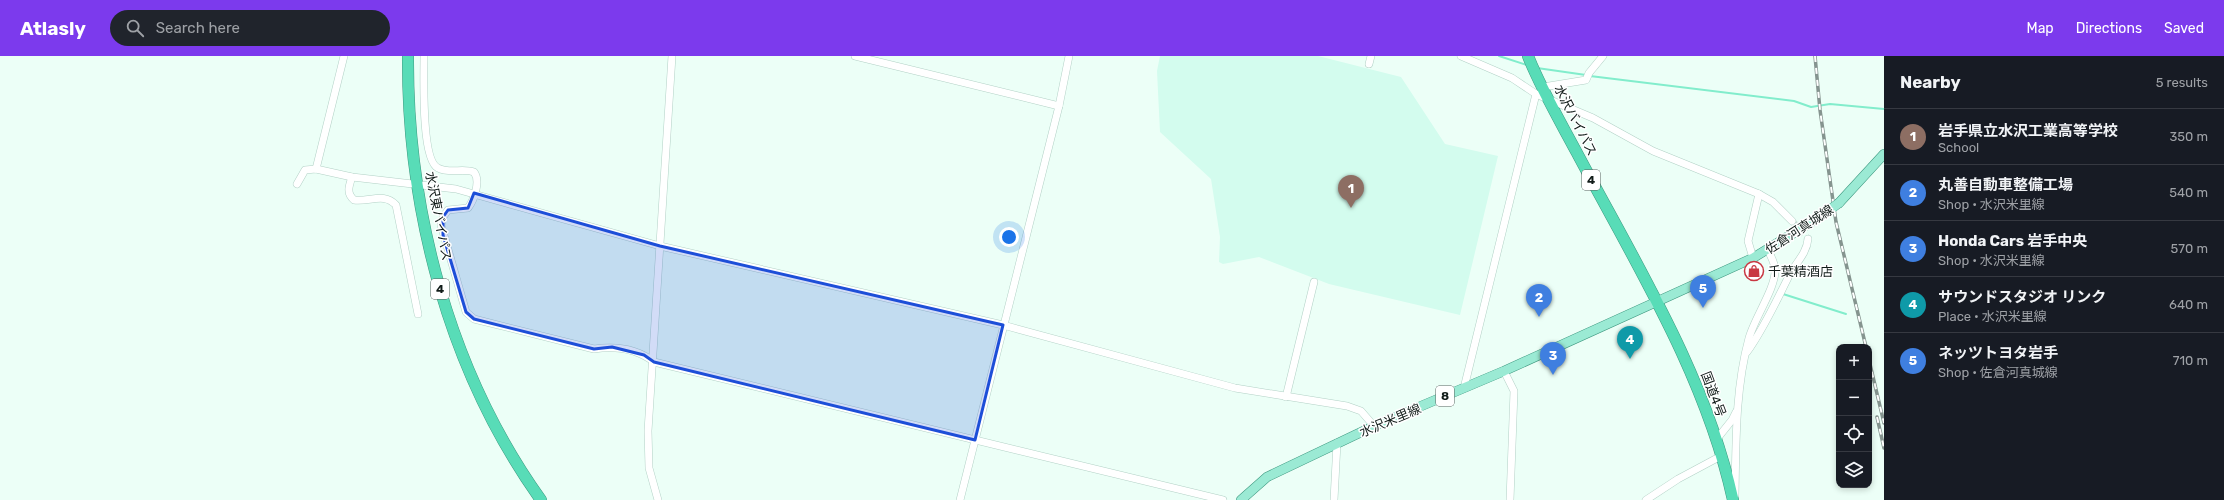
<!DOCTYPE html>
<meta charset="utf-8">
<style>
:root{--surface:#171b24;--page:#20242c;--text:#f1f3f6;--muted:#9ea1a6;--line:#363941;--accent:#7c3aed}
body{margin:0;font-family:Rubik,"Noto Sans JP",sans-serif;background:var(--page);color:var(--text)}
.controls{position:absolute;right:12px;bottom:12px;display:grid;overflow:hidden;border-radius:8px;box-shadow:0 2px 6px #0003}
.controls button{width:36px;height:36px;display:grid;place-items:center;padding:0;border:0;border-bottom:1px solid var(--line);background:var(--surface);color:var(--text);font:20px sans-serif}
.you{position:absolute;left:1009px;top:181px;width:14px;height:14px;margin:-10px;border:3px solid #fff;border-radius:50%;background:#1a73e8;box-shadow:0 0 0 6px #1a73e833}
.badge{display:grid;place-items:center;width:26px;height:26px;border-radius:50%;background:var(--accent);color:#fff;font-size:13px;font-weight:700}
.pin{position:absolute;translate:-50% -33px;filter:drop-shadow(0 1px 2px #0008)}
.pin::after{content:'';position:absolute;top:21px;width:14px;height:12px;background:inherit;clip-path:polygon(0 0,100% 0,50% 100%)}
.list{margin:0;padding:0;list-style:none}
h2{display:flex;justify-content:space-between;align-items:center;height:52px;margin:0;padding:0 16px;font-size:17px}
h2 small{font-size:13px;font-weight:400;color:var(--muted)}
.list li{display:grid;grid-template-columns:26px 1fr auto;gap:12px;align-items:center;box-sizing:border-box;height:56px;padding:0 16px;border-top:1px solid var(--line)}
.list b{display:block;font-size:15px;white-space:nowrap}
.list p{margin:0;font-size:13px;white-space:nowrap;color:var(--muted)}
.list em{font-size:13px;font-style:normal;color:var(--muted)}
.icon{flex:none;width:22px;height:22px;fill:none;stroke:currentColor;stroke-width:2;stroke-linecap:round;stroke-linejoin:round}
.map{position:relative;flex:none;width:1884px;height:444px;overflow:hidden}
header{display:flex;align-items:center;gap:24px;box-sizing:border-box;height:56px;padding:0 20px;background:var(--accent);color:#fff}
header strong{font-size:19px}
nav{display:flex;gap:22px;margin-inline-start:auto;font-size:14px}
.search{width:280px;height:36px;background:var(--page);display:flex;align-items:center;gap:10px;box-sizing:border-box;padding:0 14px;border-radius:22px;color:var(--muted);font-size:15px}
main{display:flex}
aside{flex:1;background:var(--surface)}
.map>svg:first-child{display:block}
.built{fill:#d3fcee}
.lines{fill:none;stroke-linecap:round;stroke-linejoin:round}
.stream{stroke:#82edcc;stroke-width:2}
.minor-tunnel{stroke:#cbddd6;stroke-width:7;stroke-dasharray:7 3.5;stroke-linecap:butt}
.minor-casing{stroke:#b2d1c6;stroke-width:8}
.major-casing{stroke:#3f9980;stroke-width:10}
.highway-casing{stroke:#3f9980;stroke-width:12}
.minor{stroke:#fff;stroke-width:7}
.major{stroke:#9bead4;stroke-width:9}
.highway{stroke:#58dcb7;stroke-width:11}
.rail-casing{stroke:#85948f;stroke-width:3.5}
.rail{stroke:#fff;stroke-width:2;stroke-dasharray:6;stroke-linecap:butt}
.major-bridge-casing{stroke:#3f9980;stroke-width:10;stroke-linecap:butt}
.major-bridge{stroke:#9bead4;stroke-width:9}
.marked{fill:#1d4ed8;fill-opacity:0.2;stroke:#1d4ed8;stroke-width:3;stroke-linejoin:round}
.labels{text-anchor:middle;stroke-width:3;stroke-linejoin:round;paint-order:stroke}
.shield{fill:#fff;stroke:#58605e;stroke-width:1}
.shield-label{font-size:12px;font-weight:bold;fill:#111c19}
.street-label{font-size:13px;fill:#111c19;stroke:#fff}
.poi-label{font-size:13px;fill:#111c19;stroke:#fff;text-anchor:start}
</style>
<header>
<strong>Atlasly</strong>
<div class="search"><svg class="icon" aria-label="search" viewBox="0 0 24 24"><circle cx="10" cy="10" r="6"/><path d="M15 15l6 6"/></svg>Search here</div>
<nav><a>Map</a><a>Directions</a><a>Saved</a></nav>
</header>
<main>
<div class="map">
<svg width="1884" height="444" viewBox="0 0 1884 444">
<rect width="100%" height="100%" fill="#ecfff7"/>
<polygon class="built" points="1160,0 1318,0 1401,21 1445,88 1498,100 1460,259 1329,228 1259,201 1223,208 1219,206 1220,181 1211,123 1160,76 1157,15"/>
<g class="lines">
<g class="stream">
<polyline points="1499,0 1527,9"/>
<polyline points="1537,12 1586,19"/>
<polyline points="1590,20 1794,45 1811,51 1830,48 1884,53"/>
<polyline points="1783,238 1846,258"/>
</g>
<polyline class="minor-tunnel" points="1792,165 1808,183"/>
<g class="minor-casing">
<g id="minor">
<path d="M424 0C424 20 421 104 438 112 449 118 463 112 474 116 481 125 474 144 468 152L448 154 443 161 441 169 466 256 474 263 594 293C615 290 637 293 654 306L1223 444"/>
<polyline points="855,0 1059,50"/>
<polyline points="1461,0 1512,22 1536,38 1593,62 1653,95 1759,138 1748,185 1753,202"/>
<polyline points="1369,8 1371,0"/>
<polyline points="1543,31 1586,24 1589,17 1603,0"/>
<polyline points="316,113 344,0"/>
<path d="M352 121C349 130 346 137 354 144 370 146 384 136 396 149L418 258"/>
<polyline points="297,128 305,114 316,113 352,121 456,133 660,190 1003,269 1235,332 1347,350 1361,355 1374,370"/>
<polyline points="1759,138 1773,146 1792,165"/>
<path d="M1747 296C1765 271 1777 243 1791 216 1797 206 1807 196 1808 183"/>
<polyline points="1504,315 1514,335 1510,444"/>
<polyline points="1464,332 1536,38"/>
<polyline points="1286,341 1314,226"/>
<polyline points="1716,384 1732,364 1736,356"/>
<path d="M1735 440C1736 388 1735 333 1749 282 1754 263 1776 231 1775 214 1775 207 1771 201 1768 194"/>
<polyline points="658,444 649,412 648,375 672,0"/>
<polyline points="960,444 1059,50 1069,0"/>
<polyline points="1334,444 1337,387"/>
<polyline points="1646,444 1678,423 1721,400"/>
</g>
</g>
<g class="major-casing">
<g id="major">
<polyline points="1839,147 1884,98"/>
<polyline points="1241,444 1267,421 1374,370 1504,315 1753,202 1821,160"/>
</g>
</g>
<g class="highway-casing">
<g id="highway">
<path d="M408 0C407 156 450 317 541 444"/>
<path d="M1528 0C1541 33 1560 65 1577 97 1636 208 1706 320 1733 444"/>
</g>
</g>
<use href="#minor" class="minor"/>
<use href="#major" class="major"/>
<use href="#highway" class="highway"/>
<g class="rail-casing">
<g id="rail">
<polyline points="1815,0 1820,54 1836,166 1866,291"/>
<polyline points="1869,304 1884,367"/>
<polyline points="1877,361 1884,392"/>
</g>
</g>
<use href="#rail" class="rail"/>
<g class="major-bridge-casing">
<polyline id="major-bridge" points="1821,160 1839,147"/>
</g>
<use href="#major-bridge" class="major-bridge"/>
</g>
<path class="marked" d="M474 137 660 190 1003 269 975 384 654 306 644 299 612 291 594 293 474 263 466 256 443 179V161L448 154 468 152Z"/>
<defs>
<g id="shop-ring" transform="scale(1)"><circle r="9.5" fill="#fff" stroke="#c83842" stroke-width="1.5"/><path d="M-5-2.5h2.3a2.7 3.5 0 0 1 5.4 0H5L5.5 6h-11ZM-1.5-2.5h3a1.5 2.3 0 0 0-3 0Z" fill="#c83842"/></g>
</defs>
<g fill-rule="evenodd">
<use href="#shop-ring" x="1754" y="215"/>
</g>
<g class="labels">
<g class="shield">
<rect x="1582" y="114" width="18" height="20" rx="3"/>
<rect x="431" y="223" width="18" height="20" rx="3"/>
<rect x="1436" y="330" width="18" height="20" rx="3"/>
</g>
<g class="shield-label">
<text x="1591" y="128">4</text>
<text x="440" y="237">4</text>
<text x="1445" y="344">8</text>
</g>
<g class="street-label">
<text transform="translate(1576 64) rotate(63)" y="5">水沢バイパス</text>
<text transform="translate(439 160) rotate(79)" y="5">水沢東バイパス</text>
<text transform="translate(1799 173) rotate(-33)" y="5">佐倉河真城線</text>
<text transform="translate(1714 338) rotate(69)" y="5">国道4号</text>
<text transform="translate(1390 364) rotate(-23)" y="5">水沢米里線</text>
</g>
<g class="poi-label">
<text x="1768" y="220">千葉精酒店</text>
</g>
</g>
</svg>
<div class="controls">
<button>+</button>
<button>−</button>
<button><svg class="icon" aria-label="locate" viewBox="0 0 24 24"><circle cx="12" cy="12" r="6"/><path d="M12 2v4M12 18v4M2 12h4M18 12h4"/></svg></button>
<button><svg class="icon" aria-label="layers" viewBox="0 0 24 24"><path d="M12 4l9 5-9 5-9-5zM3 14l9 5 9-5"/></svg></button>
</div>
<div class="you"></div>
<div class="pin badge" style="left:1351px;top:152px;background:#8d6e63">1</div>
<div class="pin badge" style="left:1539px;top:261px;background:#3f7fe0">2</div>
<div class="pin badge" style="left:1553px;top:319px;background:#3f7fe0">3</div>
<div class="pin badge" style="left:1630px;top:303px;background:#0f9aa8">4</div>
<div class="pin badge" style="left:1703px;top:252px;background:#3f7fe0">5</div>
</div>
<aside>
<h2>Nearby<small>5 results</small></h2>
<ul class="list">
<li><span class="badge" style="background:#8d6e63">1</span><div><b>岩手県立水沢工業高等学校</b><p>School</p></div><em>350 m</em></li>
<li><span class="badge" style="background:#3f7fe0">2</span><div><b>丸善自動車整備工場</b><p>Shop · 水沢米里線</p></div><em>540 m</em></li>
<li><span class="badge" style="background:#3f7fe0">3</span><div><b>Honda Cars 岩手中央</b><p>Shop · 水沢米里線</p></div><em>570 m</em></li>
<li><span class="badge" style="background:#0f9aa8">4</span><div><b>サウンドスタジオ リンク</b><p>Place · 水沢米里線</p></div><em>640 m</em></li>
<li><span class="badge" style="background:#3f7fe0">5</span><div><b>ネッツトヨタ岩手</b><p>Shop · 佐倉河真城線</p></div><em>710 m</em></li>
</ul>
</aside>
</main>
